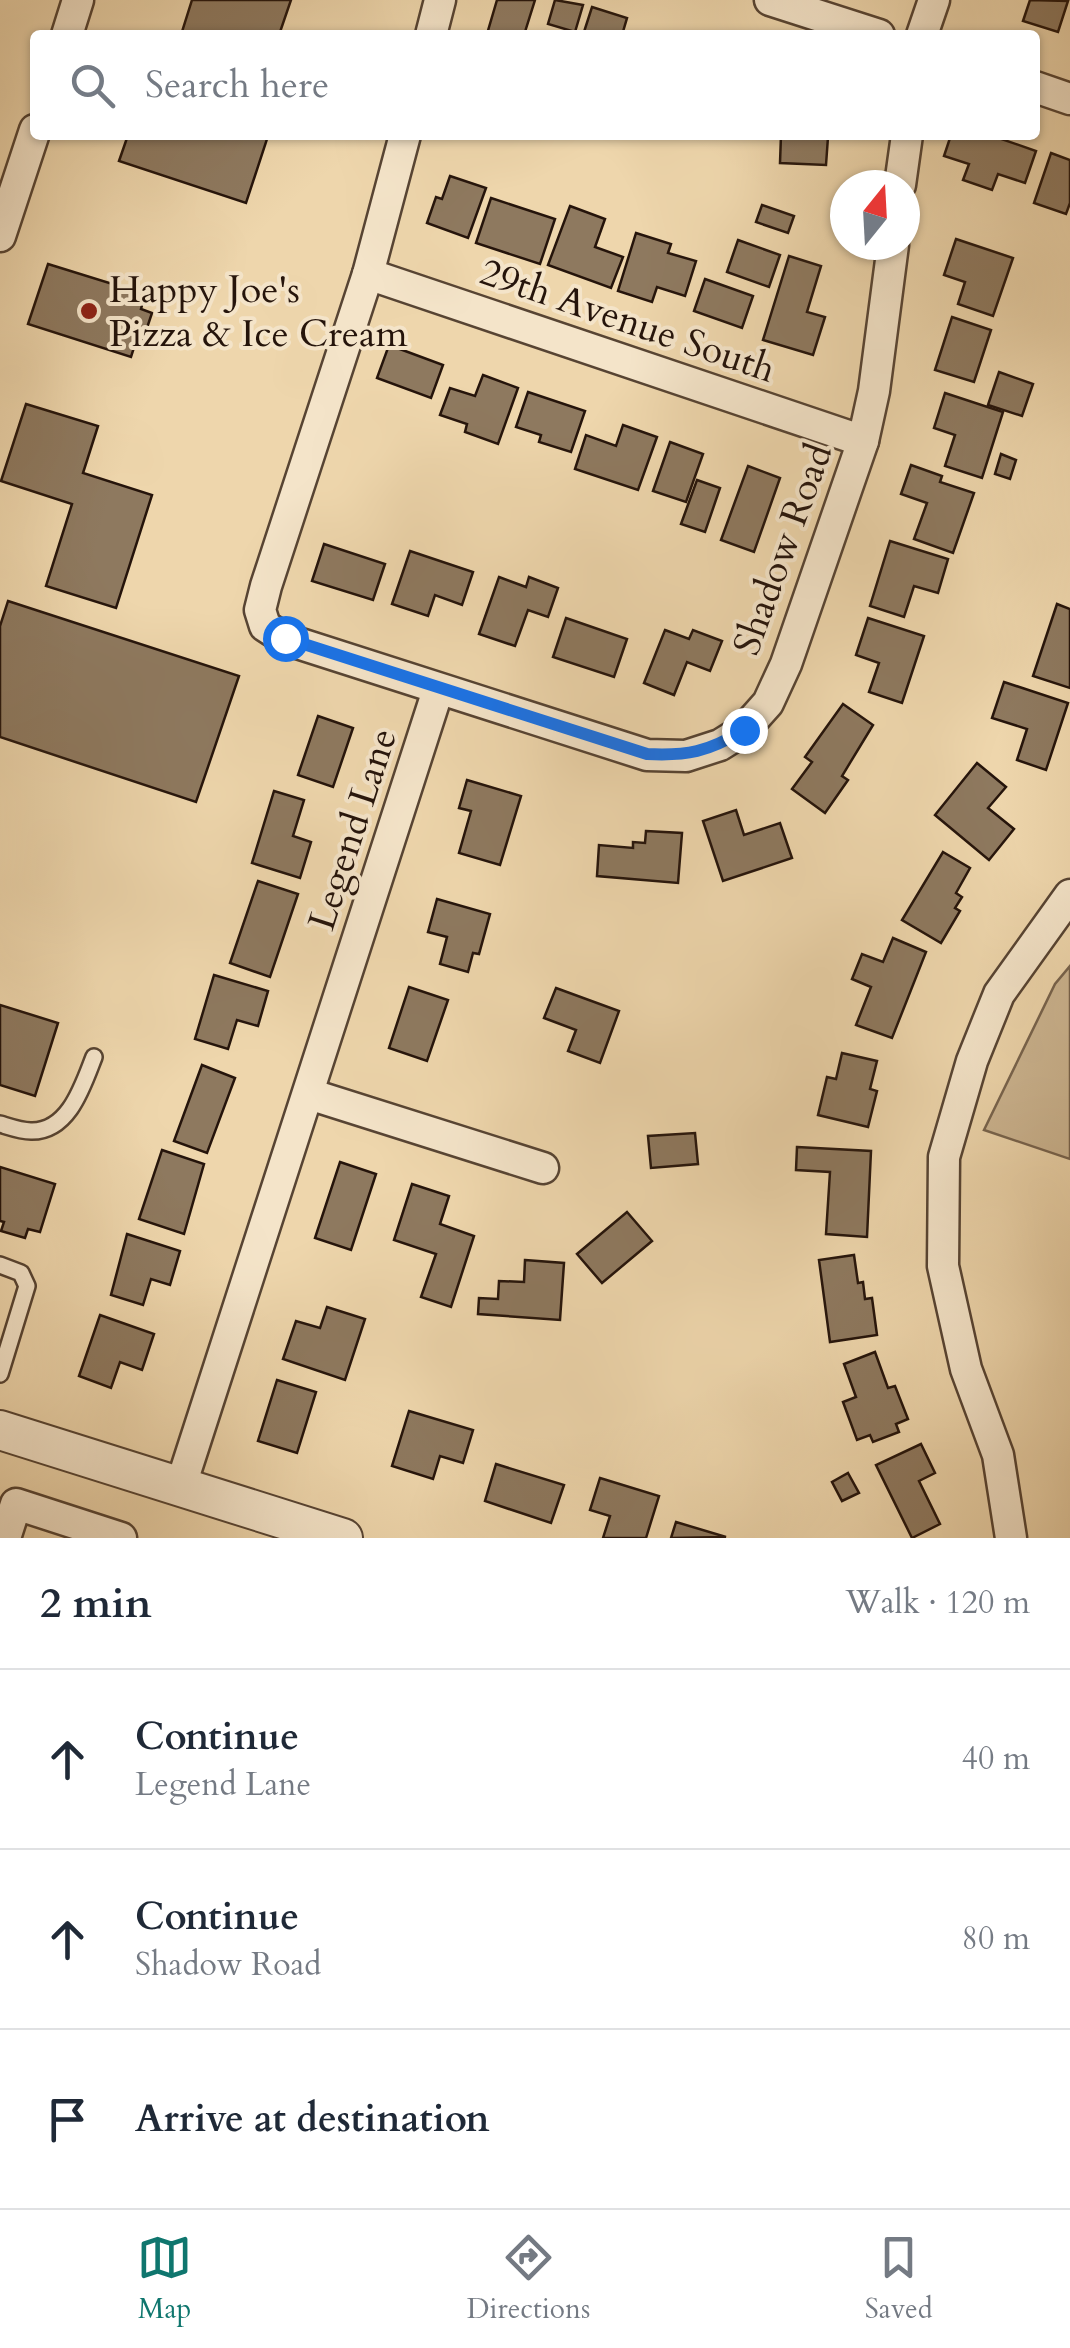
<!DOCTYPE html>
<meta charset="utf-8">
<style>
:root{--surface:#fff;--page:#f2f2f3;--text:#1f2937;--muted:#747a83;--line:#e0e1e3;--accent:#0f766e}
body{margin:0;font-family:Cardo,serif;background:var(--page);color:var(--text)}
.compass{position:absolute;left:830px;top:170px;width:90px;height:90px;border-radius:50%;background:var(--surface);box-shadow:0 2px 8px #0004;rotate:18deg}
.stop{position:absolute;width:30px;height:30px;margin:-22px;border:8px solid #1a73e8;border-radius:50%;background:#fff}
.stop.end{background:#1a73e8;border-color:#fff;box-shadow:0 2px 10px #0008}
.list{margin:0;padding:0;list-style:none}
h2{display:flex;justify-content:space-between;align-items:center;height:130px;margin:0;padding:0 40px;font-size:42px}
h2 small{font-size:32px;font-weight:400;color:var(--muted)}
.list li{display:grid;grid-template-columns:65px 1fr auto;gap:30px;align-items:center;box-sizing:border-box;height:180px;padding:0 40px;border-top:2px solid var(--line)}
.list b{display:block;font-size:38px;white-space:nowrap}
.list p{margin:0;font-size:32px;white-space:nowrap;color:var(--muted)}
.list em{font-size:32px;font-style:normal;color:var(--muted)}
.icon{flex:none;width:55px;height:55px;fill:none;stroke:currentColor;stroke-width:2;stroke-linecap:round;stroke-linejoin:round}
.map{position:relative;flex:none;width:1070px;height:1538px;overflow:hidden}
.search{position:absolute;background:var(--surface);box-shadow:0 2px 8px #0004;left:30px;right:30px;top:30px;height:110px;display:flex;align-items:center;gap:25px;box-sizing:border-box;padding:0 35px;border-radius:10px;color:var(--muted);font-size:38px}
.sheet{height:670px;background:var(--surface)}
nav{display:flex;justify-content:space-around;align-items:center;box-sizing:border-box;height:140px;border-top:2px solid var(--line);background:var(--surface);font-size:28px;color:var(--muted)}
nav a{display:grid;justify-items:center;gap:5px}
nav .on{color:var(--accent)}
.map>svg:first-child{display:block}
.green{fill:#ccb591;stroke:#78644e;stroke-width:2.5}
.building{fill:#8e795f;stroke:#25140b;stroke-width:2.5}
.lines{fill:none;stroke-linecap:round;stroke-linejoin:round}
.service-casing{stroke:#574433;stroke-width:20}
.minor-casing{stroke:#574433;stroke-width:35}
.tertiary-casing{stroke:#574433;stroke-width:42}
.service{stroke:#f4e4c9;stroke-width:15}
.minor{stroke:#f4e4c9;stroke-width:30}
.tertiary{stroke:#f4e4c9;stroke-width:38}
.route{stroke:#1a73e8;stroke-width:12}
.poi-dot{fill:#8f2418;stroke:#f4e4c9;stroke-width:4}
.labels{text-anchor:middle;stroke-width:8;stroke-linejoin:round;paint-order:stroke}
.poi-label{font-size:38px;fill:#25140b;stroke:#f4e4c9;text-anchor:start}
.street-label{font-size:38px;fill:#25140b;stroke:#f4e4c9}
</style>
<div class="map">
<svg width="1070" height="1538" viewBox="0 0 1070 1538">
<rect width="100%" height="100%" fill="#eed6ac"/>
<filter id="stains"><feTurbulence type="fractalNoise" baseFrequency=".002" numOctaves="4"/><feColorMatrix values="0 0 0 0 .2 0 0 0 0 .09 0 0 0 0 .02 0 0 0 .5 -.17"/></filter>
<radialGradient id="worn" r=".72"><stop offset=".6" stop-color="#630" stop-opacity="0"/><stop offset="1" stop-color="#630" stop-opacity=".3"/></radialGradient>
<polygon class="green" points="1070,966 1070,1159 984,1130 1055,984"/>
<g class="building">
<polygon points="192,0 291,0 279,35 181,35"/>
<polygon points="497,0 535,0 524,35 487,34"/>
<polygon points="555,0 583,5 575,32 548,24"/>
<polygon points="1030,0 1068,1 1058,32 1023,21"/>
<polygon points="592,7 627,18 622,35 583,35"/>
<polygon points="128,135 266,135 268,136 246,203 119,161"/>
<polygon points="781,135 828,137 826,165 780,163"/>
<polygon points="951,135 990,135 1036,151 1025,183 998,174 992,190 963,180 969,164 944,156"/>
<polygon points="1051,153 1070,160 1070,203 1066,214 1034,203"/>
<polygon points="450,176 486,188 468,238 427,223 436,197 442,199"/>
<polygon points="491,198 555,219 540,264 476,243"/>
<polygon points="762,205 794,216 788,233 756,222"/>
<polygon points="570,206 605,219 595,247 623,257 611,288 548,265"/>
<polygon points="636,233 671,244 668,253 696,261 685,296 657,287 652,302 618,291"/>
<polygon points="956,239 1013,258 993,316 958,304 965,282 944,275"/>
<polygon points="738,240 780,255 769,287 727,272"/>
<polygon points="789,256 821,266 807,312 825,317 813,355 763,340"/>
<polygon points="48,264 145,294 141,309 152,313 143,340 137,338 131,357 28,324"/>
<polygon points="705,279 753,296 742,328 694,311"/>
<polygon points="952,317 991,330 974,382 935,370"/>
<polygon points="389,345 443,365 431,398 377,378"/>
<polygon points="999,372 1033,384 1022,416 988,405"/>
<polygon points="483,375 518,388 498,444 465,432 467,424 440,415 450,388 475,396"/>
<polygon points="528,392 585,411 571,452 539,442 541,435 516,427"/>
<polygon points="945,393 1003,412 982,478 945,466 955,435 934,428"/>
<polygon points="26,404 98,426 83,473 152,495 116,608 46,586 72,504 1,481"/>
<polygon points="623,425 657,437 638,490 575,469 586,435 616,446"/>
<polygon points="670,442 703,454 686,502 653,491"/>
<polygon points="1001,454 1016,460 1010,479 995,474"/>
<polygon points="911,465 942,476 940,482 974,493 953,553 914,539 927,503 901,494"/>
<polygon points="748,466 780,478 754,552 721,540"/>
<polygon points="697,480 720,488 705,532 681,524"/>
<polygon points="890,541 948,559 938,593 914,586 904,617 870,606"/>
<polygon points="324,544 385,564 373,600 312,581"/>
<polygon points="410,551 473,572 462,605 435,595 428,616 392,604"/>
<polygon points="499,577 526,587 529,577 558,588 548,617 528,610 515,646 479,634"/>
<polygon points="8,601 239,676 196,802 0,737 0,626"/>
<polygon points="1057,604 1070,609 1070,688 1033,676"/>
<polygon points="566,618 627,639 614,677 553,657"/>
<polygon points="868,618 924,636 902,703 869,692 879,663 856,655"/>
<polygon points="665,630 689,639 693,630 722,641 710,671 687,662 674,695 644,683"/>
<polygon points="1004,682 1068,703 1046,770 1017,760 1027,729 992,718"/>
<polygon points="843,704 873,725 842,776 848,780 825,813 792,789 812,762 805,757"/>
<polygon points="318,716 353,728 333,787 298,775"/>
<polygon points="977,763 1006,787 988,808 1014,829 989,860 935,815"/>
<polygon points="467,780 521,796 500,865 459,853 471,811 459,808"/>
<polygon points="274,791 304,800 293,836 311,842 300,878 252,863"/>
<polygon points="736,810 744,835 780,823 792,858 723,881 703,821"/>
<polygon points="646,831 682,833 678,883 597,876 599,845 633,848 633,842 645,843"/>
<polygon points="943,852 970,868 956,893 962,897 955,908 960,911 941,943 902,920"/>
<polygon points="258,881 298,894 270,977 230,963"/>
<polygon points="437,899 490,914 479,954 473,953 468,972 440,964 447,937 428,932"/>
<polygon points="893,938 926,952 892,1038 856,1025 871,987 852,979 862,954 883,962"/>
<polygon points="214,975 268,991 258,1026 237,1020 228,1049 195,1039"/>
<polygon points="409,987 448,1000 427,1061 389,1048"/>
<polygon points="556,988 619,1011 600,1063 568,1051 576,1030 544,1018"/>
<polygon points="0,1005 58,1023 35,1096 0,1085"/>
<polygon points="842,1053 877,1061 870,1089 877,1091 868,1127 818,1115 827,1077 836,1079"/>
<polygon points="202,1065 235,1078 207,1153 174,1141"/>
<polygon points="695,1133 698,1164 651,1168 648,1136"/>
<polygon points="797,1147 871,1151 867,1237 826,1234 830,1172 796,1170"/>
<polygon points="162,1150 204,1164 184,1234 139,1219"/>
<polygon points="340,1162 376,1174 351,1250 315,1238"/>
<polygon points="0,1167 55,1184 40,1232 28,1229 25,1238 1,1231 4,1222 0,1221"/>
<polygon points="412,1184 449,1196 440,1224 474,1236 451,1307 421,1297 436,1254 394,1240"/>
<polygon points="627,1212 652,1241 602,1283 577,1254"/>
<polygon points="127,1234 180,1251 170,1285 151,1279 143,1305 111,1295"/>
<polygon points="854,1255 858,1283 863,1282 865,1299 872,1298 877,1335 830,1342 819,1260"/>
<polygon points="525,1260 564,1263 560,1320 478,1314 479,1298 498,1299 499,1281 524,1282"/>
<polygon points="327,1307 365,1319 345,1380 283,1359 296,1321 320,1328"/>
<polygon points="100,1315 154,1334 142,1370 120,1362 111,1388 79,1376"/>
<polygon points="875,1352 888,1388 895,1386 908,1419 896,1424 899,1432 873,1442 870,1435 857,1440 843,1402 856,1397 844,1364"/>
<polygon points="277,1380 316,1392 297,1453 258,1441"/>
<polygon points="409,1411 473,1430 463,1463 440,1456 433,1479 392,1466"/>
<polygon points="921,1444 935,1473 919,1481 940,1524 912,1538 876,1465"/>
<polygon points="496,1464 564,1485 551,1523 485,1501"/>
<polygon points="848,1473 859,1493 842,1501 832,1482"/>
<polygon points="600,1478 659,1496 646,1538 603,1538 610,1516 590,1510"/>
<polygon points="676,1522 726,1537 671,1538"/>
</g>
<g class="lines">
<g class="service-casing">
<g id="service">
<path d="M0 1124C10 1127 21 1131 31 1131 69 1132 83 1085 94 1057"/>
<polyline points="0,1265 21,1273 27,1286 0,1374"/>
</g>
</g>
<g class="minor-casing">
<g id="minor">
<polyline points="770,0 879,35"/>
<polyline points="67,35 78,0"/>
<polyline points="431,35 440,0"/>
<polyline points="922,35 934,0"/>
<polyline points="1035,87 1070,99"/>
<polyline points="405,135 368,274 266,586 260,610 265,626 285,639 647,755 686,756 720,745 744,730 768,703 786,664 863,441 874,391 893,245"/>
<polyline points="900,185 907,135"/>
<polyline points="0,236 35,130"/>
<polyline points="368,274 863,441"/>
<polyline points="309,1094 543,1168"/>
<polyline points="181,1485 438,690"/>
<polyline points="5,1538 16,1504 121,1538"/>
<polyline points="1011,1538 998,1455 966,1369 943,1266 944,1157 972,1061 999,994 1070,895"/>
</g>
</g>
<g class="tertiary-casing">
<polyline id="tertiary" points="0,1430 343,1538"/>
</g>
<use href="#service" class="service"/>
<use href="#minor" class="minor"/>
<use href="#tertiary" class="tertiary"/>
</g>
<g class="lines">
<path class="route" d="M285 638 647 754C687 756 708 752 744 730"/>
</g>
<circle class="poi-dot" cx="89" cy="311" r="10"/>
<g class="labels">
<g class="poi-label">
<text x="109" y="302">Happy Joe's<tspan x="109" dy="44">Pizza &amp; Ice Cream</tspan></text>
</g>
<g class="street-label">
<text transform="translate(628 320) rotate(19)" y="13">29th Avenue South</text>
<text transform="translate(782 549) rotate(-70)" y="13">Shadow Road</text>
<text transform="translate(352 829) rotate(-72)" y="13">Legend Lane</text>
</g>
</g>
<rect width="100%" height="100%" filter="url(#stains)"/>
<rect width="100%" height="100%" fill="url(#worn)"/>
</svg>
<svg class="compass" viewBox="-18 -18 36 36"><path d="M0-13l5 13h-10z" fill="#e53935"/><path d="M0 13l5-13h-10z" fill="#747a83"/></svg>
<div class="stop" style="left:285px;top:638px"></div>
<div class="stop end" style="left:744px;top:730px"></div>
<div class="search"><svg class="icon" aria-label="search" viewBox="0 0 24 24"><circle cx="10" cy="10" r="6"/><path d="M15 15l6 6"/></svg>Search here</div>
</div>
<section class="sheet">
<h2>2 min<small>Walk · 120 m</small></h2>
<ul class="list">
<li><svg class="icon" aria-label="ahead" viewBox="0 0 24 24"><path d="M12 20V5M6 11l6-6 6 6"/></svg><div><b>Continue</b><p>Legend Lane</p></div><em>40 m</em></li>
<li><svg class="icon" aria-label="ahead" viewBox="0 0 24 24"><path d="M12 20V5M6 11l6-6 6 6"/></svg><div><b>Continue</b><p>Shadow Road</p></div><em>80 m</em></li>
<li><svg class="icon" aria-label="arrive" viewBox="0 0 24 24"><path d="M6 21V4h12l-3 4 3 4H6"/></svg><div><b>Arrive at destination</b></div></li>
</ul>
</section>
<nav>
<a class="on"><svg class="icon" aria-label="map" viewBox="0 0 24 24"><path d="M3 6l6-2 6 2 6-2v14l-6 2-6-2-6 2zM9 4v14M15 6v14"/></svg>Map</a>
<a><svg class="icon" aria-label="directions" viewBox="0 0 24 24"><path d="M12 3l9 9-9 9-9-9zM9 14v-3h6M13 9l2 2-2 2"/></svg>Directions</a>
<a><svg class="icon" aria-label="saved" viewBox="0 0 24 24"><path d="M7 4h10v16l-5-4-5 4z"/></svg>Saved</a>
</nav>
